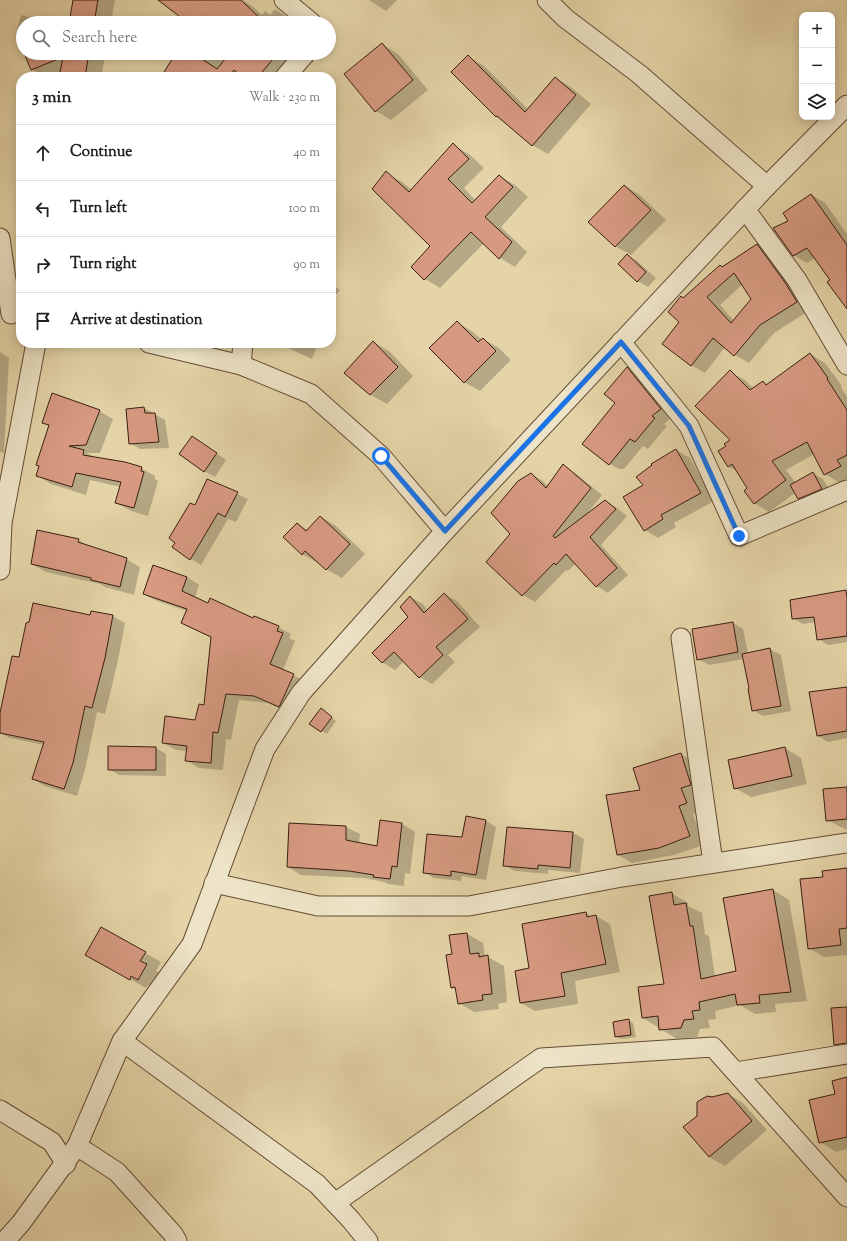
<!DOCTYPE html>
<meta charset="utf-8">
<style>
:root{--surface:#fff;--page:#f2f2f2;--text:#222;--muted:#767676;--line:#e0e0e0}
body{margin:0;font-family:"Sorts Mill Goudy",serif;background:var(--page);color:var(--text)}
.controls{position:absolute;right:12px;top:12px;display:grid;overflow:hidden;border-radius:8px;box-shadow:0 2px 10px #0003}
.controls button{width:36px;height:36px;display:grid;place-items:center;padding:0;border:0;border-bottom:1px solid var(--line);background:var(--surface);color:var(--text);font:20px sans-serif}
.stop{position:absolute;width:12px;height:12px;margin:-9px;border:3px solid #1a73e8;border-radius:50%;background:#fff}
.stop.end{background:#1a73e8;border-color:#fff;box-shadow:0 1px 4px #0008}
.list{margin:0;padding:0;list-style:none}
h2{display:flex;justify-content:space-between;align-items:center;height:52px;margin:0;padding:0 16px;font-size:17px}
h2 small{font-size:13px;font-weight:400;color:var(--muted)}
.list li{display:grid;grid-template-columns:26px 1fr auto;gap:12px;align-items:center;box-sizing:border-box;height:56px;padding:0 16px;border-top:1px solid var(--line)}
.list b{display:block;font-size:15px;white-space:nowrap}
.list em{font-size:13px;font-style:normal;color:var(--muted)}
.icon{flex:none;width:22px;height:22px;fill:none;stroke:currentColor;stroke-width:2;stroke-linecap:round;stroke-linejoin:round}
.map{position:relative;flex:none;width:847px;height:1241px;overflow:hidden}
.search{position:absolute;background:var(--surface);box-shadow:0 2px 10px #0003;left:16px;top:16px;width:320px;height:44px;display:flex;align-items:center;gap:10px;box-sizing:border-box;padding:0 14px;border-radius:22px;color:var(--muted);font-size:15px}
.panel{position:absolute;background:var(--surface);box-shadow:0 2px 10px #0003;left:16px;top:72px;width:320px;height:276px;border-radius:16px}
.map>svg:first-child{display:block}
.shadow{fill:#0003;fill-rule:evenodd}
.building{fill:#d79a81;stroke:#3a1e10;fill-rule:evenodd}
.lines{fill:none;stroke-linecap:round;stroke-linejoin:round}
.minor-casing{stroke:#644c36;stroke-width:21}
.minor{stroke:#ede3c6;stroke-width:19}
.route{stroke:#1a73e8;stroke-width:5}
</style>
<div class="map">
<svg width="847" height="1241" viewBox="0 0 847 1241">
<rect width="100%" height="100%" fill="#e4d4a7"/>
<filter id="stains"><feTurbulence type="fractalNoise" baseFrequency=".005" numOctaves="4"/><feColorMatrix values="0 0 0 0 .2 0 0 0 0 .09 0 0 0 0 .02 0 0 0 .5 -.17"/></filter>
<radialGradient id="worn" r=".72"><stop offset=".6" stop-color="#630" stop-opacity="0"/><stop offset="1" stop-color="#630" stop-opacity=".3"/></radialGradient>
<g class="shadow">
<polygon points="74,0 115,0 111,23 70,23"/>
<polygon points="173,0 242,0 251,5 262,15 265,11 270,15 275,9 296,23 189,23"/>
<polygon points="369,0 397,0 386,11"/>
<polygon points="21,15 53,23 23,23 23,46 17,30"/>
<polygon points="382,44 398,54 428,90 391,120 376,111"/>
<polygon points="26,53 106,53 101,77 60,77 61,72 49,77 45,77 32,69"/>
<polygon points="177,53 298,53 278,77 175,77"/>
<polygon points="469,57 484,66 528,109 555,78 571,87 591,104 548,154 532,145 496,116"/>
<polygon points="453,145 469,154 484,168 464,188 476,201 499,176 515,185 528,197 501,227 527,252 515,267 500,258 484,243 440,288 425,279 431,246 386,173 402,182 412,190"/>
<polygon points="625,186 640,195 666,220 631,255 615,246"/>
<polygon points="812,195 825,203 847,234 847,307 815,258 807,263 793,255 789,221"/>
<path d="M757 246 771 253 810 310 774 333 749 363 735 355 725 347 705 373 691 365 684 299 722 267ZM743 284 752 299 734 321 720 305Z"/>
<polygon points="627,256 637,261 656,278 648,287 637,281"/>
<polygon points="331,283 340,290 331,301"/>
<polygon points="457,322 473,332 482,340 483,339 499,348 511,360 480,391 464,382"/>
<polygon points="373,342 389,351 413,376 387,404 371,395 345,373"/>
<polygon points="277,343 318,343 312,359"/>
<polygon points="0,352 9,358 4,453 0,452"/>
<polygon points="810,354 825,363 842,386 841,387 847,397 847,479 840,483 825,474 814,454 786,470 796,483 813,473 823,479 832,495 809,504 799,498 795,493 769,512 754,503 749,488 739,472 728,466 727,447 732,440 730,372 745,380 754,389 763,382 768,385"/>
<polygon points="627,369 639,376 673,416 664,424 667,426 648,449 643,446 624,469 619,469 606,462 616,402"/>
<polygon points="144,408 165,420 169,448 140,449 130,443"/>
<polygon points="99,411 113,419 100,453 87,453 96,458 141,468 155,476 155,479 158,481 148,516 131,511 117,503 121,487 90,480 86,495 51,484 37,475 50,427 43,423"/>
<polygon points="193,437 226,460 215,477 204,471"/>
<polygon points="676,450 690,458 714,501 674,523 676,527 658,538 645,530 644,485"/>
<polygon points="563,466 575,473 602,495 587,514 605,501 617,508 627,516 601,545 628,575 608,593 597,586 576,563 568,571 566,570 535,602 523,595 511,534 531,474 543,481 548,486"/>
<polygon points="208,480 248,499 236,522 228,519 201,565 173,547"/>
<polygon points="321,517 336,526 365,554 342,578 326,569 319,562 318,563 302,554 297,524 308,530"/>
<polygon points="78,540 91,548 126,559 140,567 134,595 105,587 100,584 46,572 32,564"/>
<polygon points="154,566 187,577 199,585 195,598 208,604 278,627 291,634 289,638 295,641 283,670 306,682 292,714 268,703 239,700 231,740 226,739 223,770 199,768 186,760 187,751 176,750 163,743 196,721 205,706 212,638 182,622 187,611 157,601 144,594"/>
<polygon points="846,591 847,592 847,642 828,645 818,639 816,622 803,624 793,618"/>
<polygon points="444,594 457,601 480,627 448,655 455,662 432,684 420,677 404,661 395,670 382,662 410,617 410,597 423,604 428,611"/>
<polygon points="92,613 113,616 125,623 117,665 105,714 97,712 85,770 77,796 45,786 33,779 44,745 10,738 0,733 0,719 91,616"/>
<polygon points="733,623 743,629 748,653 770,649 781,655 791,711 763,716 753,710 750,689 744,659 709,665 698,659"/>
<polygon points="847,688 847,738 828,742 818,736"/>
<polygon points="321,709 336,721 327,734 310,724"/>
<polygon points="156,748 166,754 166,776 119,775 109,769"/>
<polygon points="785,748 801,758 807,784 751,797 735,788"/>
<polygon points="681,754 695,762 701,811 693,814 704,845 674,855 632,863 618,855 641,790"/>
<polygon points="847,788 847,830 827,820"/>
<polygon points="486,821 496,827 486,880 462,876 461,881 434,878 424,872"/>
<polygon points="290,824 346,827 360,834 359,844 378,847 402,824 415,832 410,874 405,873 404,886 388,884 384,882 364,878 301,875 288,867"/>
<polygon points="551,831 573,833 584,839 580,873 548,870 548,874 515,871 504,865"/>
<polygon points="847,869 847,955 824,957 809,948 824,878"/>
<polygon points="773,890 789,900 807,1001 775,1004 776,1012 755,1014 740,1005 715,1011 716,1019 708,1020 710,1028 700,1029 697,1037 677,1039 643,1018 665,985 671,893 688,903 688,906 702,913 705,934 709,936 715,977 737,972"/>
<polygon points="586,913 592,917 596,916 610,924 620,972 575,981 578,1004 535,1011 521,1003 530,969"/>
<polygon points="101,928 161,962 156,971 162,974 154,988 148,985 146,988 86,954"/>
<polygon points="467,934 483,943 485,957 488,957 504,966 507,1002 498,1004 499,1009 474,1012 459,1003 457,990 451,987 453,955"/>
<polygon points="847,1008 847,1051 835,1044"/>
<polygon points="628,1020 633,1023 636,1037 621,1039 616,1036"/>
<polygon points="847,1078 847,1149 836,1152 820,1142 836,1095"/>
<polygon points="728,1094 743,1103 767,1130 725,1166 709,1157 698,1116 712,1098"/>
</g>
<g class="building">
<polygon points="73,0 98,0 94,23 69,23"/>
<polygon points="158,0 241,0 265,23 188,23"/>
<polygon points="382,43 413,80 375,112 344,74"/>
<polygon points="24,53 89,53 85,77 59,77 63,57 31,70"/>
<polygon points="176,53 193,53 217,69 230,53 278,53 258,77 242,77 234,70 230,76 231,77 173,77 164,72"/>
<polygon points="468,55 525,112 555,77 576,95 532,146 497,116 496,117 451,72"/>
<polygon points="453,143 469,159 448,179 472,203 499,175 513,187 485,217 512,242 499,259 471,232 424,280 411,267 430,246 372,189 386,171 409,192"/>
<polygon points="624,185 651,210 615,247 588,222"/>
<polygon points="811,194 847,245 847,309 827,282 830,280 807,248 793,256 773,228 788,221 783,213"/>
<path d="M757 244 784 281 797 302 760 325 734 356 713 338 691 366 662 344 679 322 668 312 681 296 683 298 720 265 722 267ZM734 273 751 299 731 323 707 297Z"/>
<polygon points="627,254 646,272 637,282 618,264"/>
<polygon points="457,321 478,342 483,338 496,351 464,383 429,348"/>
<polygon points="373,341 398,367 370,395 344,373"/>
<polygon points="810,353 828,378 827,379 847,410 847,455 837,460 841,466 824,475 807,442 772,461 786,480 754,504 744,491 747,488 732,464 728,467 718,451 726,446 724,444 730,440 695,406 730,370 750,390 763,381 766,385"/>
<polygon points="627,367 661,409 652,416 655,418 635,442 630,439 609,465 582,444 615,403 604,394"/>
<polygon points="52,393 100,410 86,445 69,446 84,450 83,455 125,462 142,467 141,471 144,472 134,508 115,503 121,482 76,473 72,487 36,476 39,466 36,465 49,425 42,423"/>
<polygon points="144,407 145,413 155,413 159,442 129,444 126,409"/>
<polygon points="192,436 217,453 204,472 179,454"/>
<polygon points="676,449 701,493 661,515 663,519 644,531 623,497 643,485 636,477 652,465 651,464"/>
<polygon points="563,464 591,488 553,536 555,538 605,500 616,509 590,537 617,568 596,587 566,554 556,565 554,563 522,596 486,562 510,534 491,513 518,481 531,473 546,488"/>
<polygon points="813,472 822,489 798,499 790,485"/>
<polygon points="207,479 238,492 225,517 218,513 190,560 172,547 175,543 169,538 190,503 195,505"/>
<polygon points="320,516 350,544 326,570 305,551 302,555 283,537 297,523 306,531"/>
<polygon points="37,530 79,539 78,542 127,558 120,587 91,580 91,578 31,564"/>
<polygon points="153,565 187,577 182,591 208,603 210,598 253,618 254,616 279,626 277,631 283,633 270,664 294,674 280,705 279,707 254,696 226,694 218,733 213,732 211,763 185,761 187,746 162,743 165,716 195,720 199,704 204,705 211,637 181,623 187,609 143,594"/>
<polygon points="846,590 847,598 847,636 817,640 814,617 792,619 790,600"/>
<polygon points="444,593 468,619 436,647 443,655 419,678 394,652 382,663 372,653 408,617 400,607 410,596 424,613"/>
<polygon points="33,603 90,615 91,611 113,615 105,658 92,708 85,706 73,763 64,789 32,779 44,742 0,733 0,713 12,656 19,657 26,623 29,622"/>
<polygon points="733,622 738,652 697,660 692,629"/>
<polygon points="770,648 781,706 752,711 748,689 749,688 742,654"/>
<polygon points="847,687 847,731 817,736 809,692"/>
<polygon points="321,708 332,717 321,732 309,724"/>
<polygon points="108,746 156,747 156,770 108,770"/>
<polygon points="785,747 792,776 734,789 728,760"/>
<polygon points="681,753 691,785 681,788 687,803 679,806 690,836 659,848 617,855 606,795 640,790 633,768"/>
<polygon points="847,787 847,819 826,821 823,789"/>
<polygon points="466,816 486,820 476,875 451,871 451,876 423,873 427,834 462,837"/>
<polygon points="380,820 402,823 397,867 392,866 390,879 373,877 374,875 349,871 287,867 289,823 346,826 346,840 377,846"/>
<polygon points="507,827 573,832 570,868 538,865 538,869 503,866"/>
<polygon points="847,868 847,928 839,929 841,945 808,949 800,879 823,877 822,871"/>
<polygon points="773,889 791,992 759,995 760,1003 737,1005 735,994 699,1002 700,1010 692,1011 694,1019 684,1020 681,1028 659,1030 658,1016 642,1018 638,987 664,984 649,896 672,892 674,905 686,903 690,926 693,926 701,979 736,971 723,898"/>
<polygon points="586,912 587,917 596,915 606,964 561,973 565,996 520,1003 515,971 529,968 522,924"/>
<polygon points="101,927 146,952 140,961 147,964 138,980 131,976 130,980 85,955"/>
<polygon points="467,933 470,954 479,953 479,957 488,955 492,994 482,995 483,1000 458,1004 455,987 451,988 446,955 452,954 449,935"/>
<polygon points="847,1007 847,1043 834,1045 831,1008"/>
<polygon points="629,1019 631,1035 615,1037 613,1022"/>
<polygon points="847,1077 847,1137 819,1143 809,1100 835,1094 832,1081"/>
<polygon points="728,1093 752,1121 709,1157 683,1127 697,1116 697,1102 707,1096 712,1097"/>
</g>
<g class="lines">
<g class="minor-casing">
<g id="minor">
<polyline points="284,0 312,23"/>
<polyline points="547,0 565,18 639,74 767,186"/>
<polyline points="285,77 306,53"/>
<polyline points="745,209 797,280 847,365"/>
<polyline points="0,238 11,314"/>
<polyline points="621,342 689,426 739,536 847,490"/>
<polyline points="149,343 241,365 311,394 381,456 445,531"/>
<polyline points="241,365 243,343"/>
<polyline points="0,570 2,523 36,343"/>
<polyline points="681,638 713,863"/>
<polyline points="214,883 318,906 469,906 622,877 847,843"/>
<polyline points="122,1041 317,1184 351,1220 368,1241"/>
<polyline points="736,1072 847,1054"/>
<polyline points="0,1110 52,1142 66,1164"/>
<polyline points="77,1146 117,1172 173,1234 177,1241"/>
<polyline points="335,1203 541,1058 713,1047 847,1197"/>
<polyline points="5,1241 21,1223 77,1146 122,1041 192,944 265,749 301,693 445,531 767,186 847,105"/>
</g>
</g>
<use href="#minor" class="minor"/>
</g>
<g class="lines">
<polyline class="route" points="381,456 445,531 621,342 689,426 739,536"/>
</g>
<rect width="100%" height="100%" filter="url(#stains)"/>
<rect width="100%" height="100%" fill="url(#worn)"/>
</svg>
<div class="controls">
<button>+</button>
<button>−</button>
<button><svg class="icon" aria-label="layers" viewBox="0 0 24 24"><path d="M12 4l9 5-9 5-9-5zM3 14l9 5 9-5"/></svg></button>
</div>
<div class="stop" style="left:381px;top:456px"></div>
<div class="stop end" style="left:739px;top:536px"></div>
<div class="search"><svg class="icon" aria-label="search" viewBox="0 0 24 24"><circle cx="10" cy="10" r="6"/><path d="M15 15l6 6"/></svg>Search here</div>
<section class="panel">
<h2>3 min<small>Walk · 230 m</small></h2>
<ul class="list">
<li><svg class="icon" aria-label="ahead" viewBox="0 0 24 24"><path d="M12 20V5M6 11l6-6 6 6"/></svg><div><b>Continue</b></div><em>40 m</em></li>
<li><svg class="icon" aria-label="left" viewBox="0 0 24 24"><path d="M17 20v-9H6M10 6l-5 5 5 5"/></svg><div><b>Turn left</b></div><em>100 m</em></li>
<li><svg class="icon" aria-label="right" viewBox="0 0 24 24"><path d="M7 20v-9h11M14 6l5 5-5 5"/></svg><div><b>Turn right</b></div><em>90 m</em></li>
<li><svg class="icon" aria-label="arrive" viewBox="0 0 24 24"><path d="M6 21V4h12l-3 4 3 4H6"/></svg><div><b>Arrive at destination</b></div></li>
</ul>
</section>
</div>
